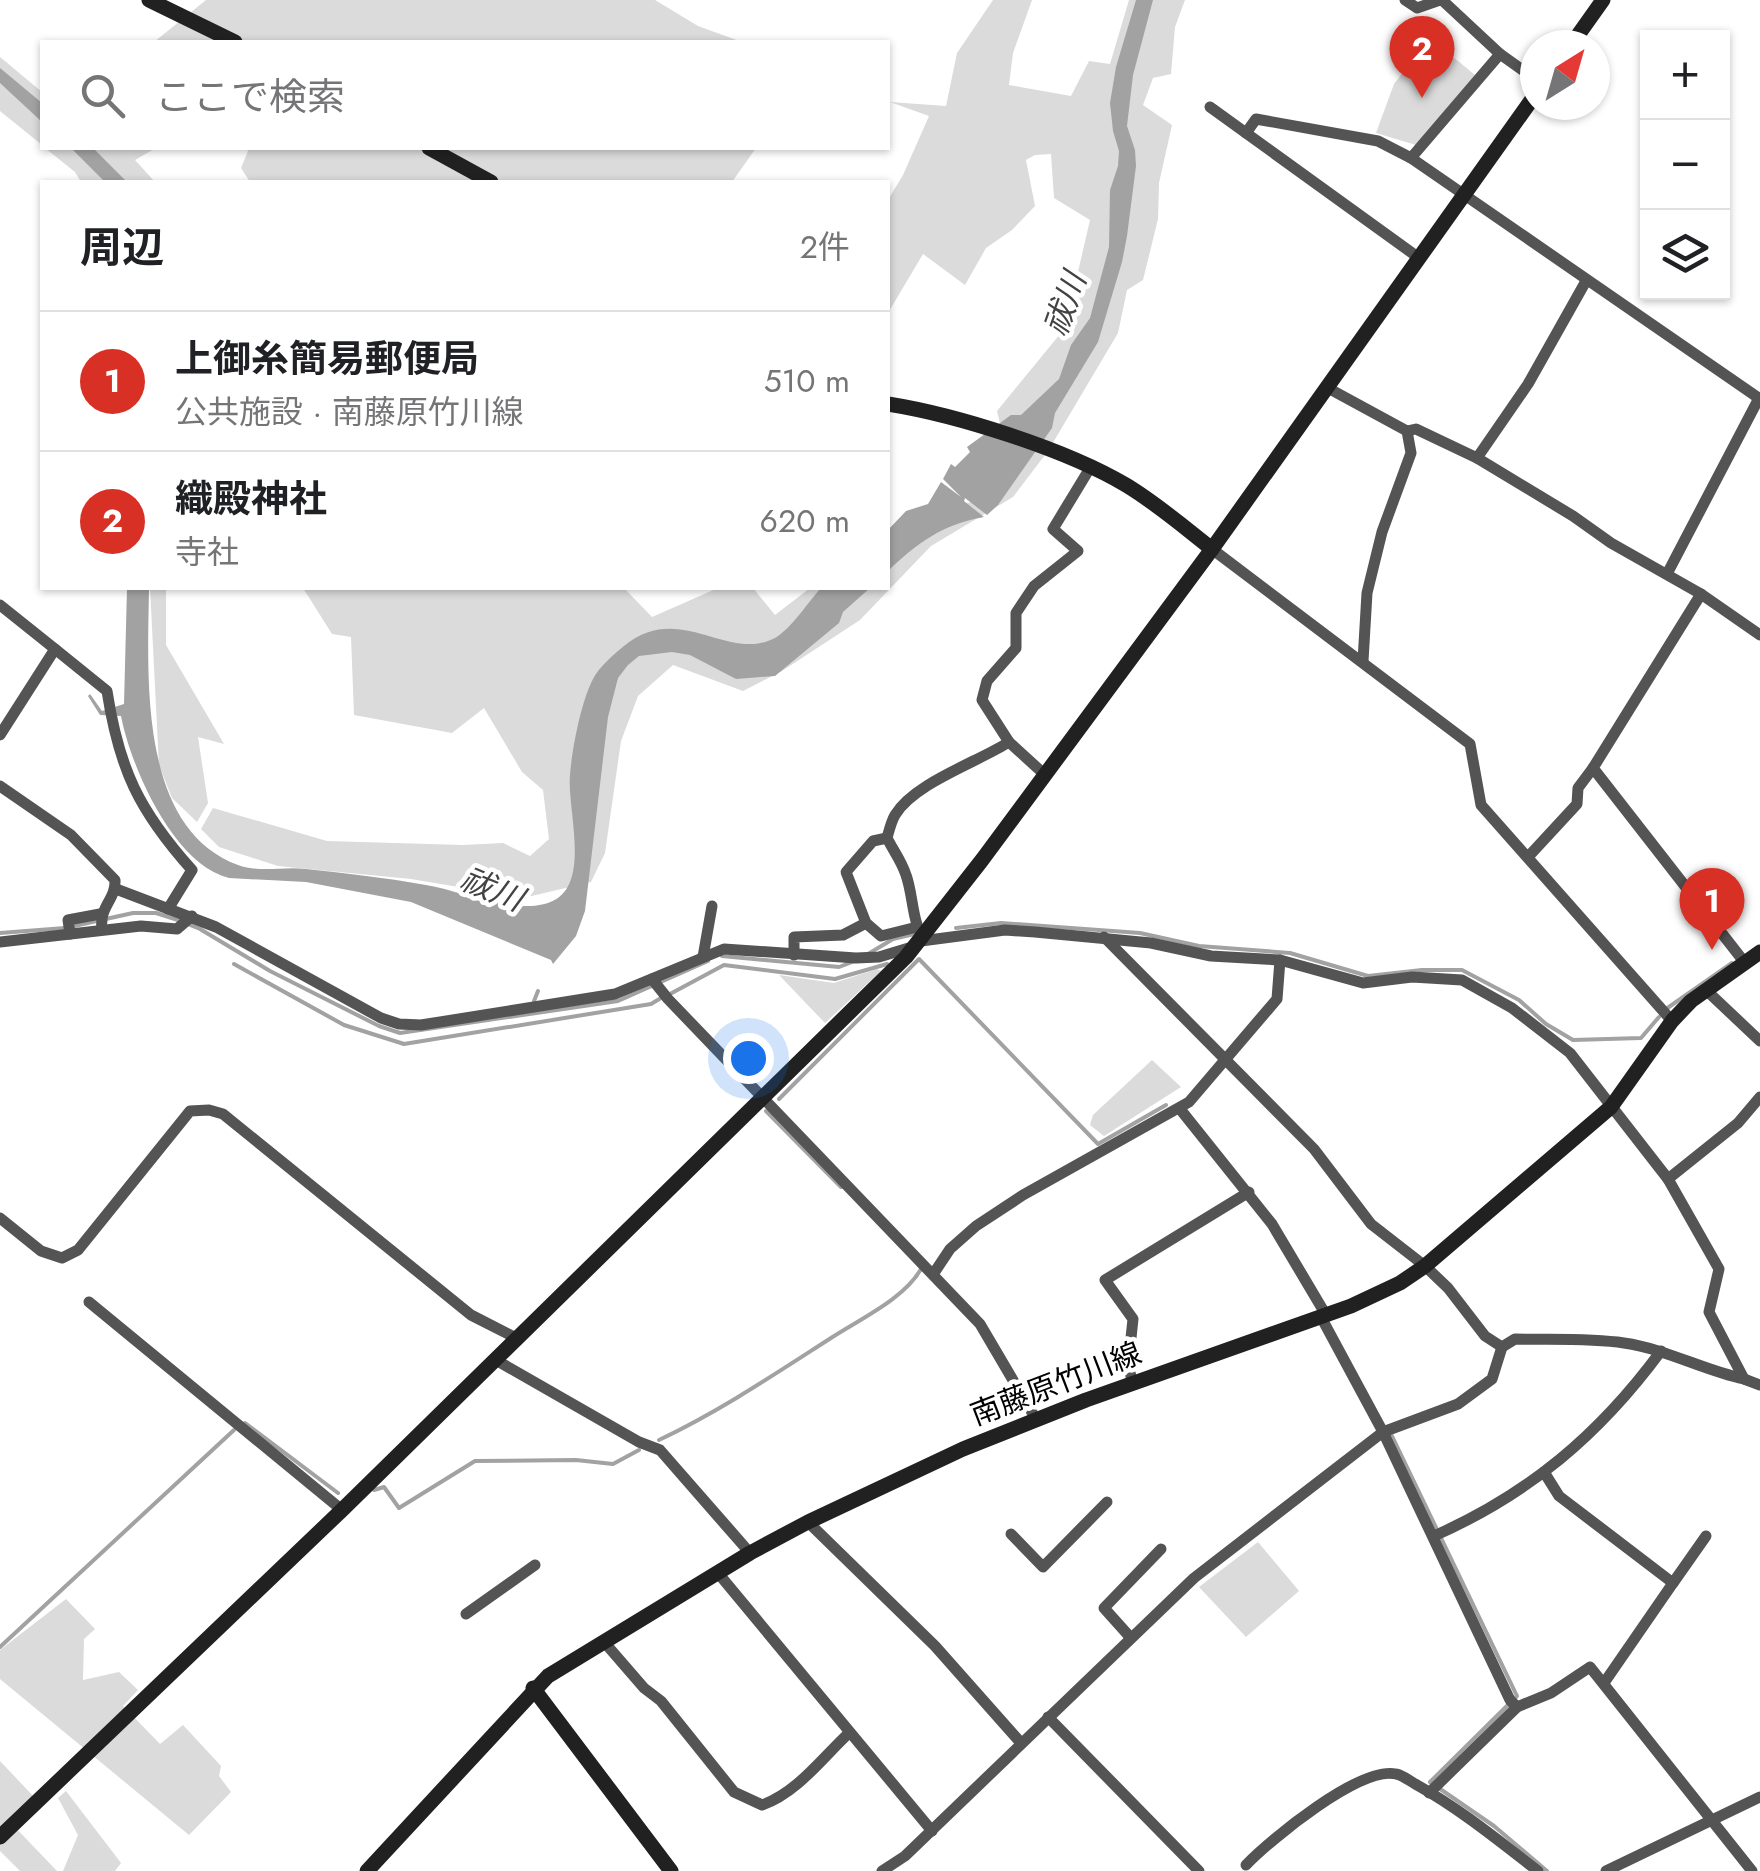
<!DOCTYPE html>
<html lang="ja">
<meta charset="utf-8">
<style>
:root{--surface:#fff;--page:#f6f6f6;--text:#202124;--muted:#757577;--line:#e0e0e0;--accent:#d93025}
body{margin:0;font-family:Jost,"Noto Sans JP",sans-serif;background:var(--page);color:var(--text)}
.controls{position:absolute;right:30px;top:30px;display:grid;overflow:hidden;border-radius:0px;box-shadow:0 2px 8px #0004}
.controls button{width:90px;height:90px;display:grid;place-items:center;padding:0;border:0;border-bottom:2px solid var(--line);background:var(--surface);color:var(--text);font:50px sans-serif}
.compass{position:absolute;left:1520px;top:30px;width:90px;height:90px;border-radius:50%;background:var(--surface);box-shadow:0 2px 8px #0004;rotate:37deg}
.you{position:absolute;left:748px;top:1058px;width:35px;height:35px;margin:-25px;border:8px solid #fff;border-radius:50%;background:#1a73e8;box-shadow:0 0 0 15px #1a73e833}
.badge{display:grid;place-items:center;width:65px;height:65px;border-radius:50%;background:var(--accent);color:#fff;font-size:32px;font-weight:700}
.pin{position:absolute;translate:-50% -82px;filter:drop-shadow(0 2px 5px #0008)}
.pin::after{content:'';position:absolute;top:52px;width:35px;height:30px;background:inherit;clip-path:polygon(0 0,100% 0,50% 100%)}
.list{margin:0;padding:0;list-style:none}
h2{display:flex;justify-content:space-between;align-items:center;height:130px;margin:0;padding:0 40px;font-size:42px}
h2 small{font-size:32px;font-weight:400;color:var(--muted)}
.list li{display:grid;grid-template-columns:65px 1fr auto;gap:30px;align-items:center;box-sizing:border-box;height:140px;padding:0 40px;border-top:2px solid var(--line)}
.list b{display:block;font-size:38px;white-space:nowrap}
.list p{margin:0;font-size:32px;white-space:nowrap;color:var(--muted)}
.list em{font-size:32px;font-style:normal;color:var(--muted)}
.icon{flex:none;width:55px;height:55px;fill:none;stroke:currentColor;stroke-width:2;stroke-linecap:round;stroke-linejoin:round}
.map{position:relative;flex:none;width:1760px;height:1871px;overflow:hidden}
.search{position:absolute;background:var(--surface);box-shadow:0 2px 8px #0004;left:40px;top:40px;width:850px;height:110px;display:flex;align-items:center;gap:25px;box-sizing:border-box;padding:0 35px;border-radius:0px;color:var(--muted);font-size:38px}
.panel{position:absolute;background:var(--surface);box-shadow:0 2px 8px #0004;left:40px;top:180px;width:850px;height:410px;border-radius:0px}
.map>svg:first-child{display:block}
.green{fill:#dbdbdb}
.water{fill:#a2a2a2}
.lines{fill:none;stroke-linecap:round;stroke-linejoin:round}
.stream{stroke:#a2a2a2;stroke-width:4}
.street{stroke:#545454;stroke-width:11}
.secondary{stroke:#212121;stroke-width:15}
.labels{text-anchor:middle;stroke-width:9;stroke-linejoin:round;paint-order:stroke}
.street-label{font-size:30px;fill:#000;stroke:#fff}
.water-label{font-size:32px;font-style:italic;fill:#434343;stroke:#fff}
</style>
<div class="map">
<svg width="1760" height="1871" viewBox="0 0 1760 1871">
<rect width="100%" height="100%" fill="#fff"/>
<g class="green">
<polygon points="206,0 655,0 698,26 742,42 154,42"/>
<polygon points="993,0 1032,0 1013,53 1009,85 1071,96 1089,61 1110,64 1129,0 1185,0 1175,27 1171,74 1153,78 1143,105 1172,125 1159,183 1158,219 1143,280 1127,290 1118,333 1048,451 1013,497 931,546 860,620 782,671 743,691 673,665 638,696 621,741 605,853 591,882 523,898 411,879 278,866 219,847 201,829 213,808 327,841 463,845 503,843 530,856 549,839 543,790 522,772 484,708 452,733 354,715 351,637 332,634 303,588 624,588 652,617 718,588 753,588 775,615 810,588 888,588 888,563 952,508 998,493 1010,465 997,411 1065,328 1090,220 1054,198 1051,154 1035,155 1026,160 1035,206 1012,230 986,248 965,285 923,254 888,313 888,200 903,175 929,116 890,102 946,106 957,53"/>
<polygon points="1447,52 1475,75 1416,145 1376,133 1394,84 1417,54 1432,68"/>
<polygon points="0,57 42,92 42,145 0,111"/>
<polygon points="45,148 156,148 135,160 155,182 81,182 75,172"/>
<polygon points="246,148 756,148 732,182 250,182 241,168 248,151"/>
<polygon points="150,588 166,588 166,645 224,744 198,737 208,803 197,822 172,798 159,765"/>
<polygon points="877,969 881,971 825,1023 779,975 834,983"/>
<polygon points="1152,1060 1181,1087 1104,1136 1090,1125 1093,1115"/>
<polygon points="1258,1542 1299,1591 1246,1637 1199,1587"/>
<polygon points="66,1599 95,1629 84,1639 83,1680 119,1672 138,1690 123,1706 160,1744 183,1725 221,1766 219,1776 231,1792 189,1835 0,1679 0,1650"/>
<polygon points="0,1761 34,1797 10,1822 57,1871 20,1871 0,1851"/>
<polygon points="66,1791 121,1863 115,1871 63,1871 78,1835 58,1798"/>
</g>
<g class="water">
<path d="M1136 0H1153L1133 75 1127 126 1135 150 1136 166 1127 236 1122 262 1098 342 1055 413 1052 428 998 505 987 515 965 498 964 501 984 517C943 524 917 543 888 571V530L906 511 928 504 941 482 961 497 943 479 951 464 955 467 970 452 967 447 1011 415H1021L1059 379 1071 345 1090 318 1109 247 1110 190 1118 166 1119 151 1113 131 1110 103 1116 67Z"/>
<polygon points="0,68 42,103 42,122 0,83"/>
<polygon points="71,148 93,148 127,182 105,182"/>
<path d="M127 588H149C148 673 137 828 238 865 260 873 284 866 306 869 346 873 386 878 426 885 463 891 525 920 558 898 589 876 567 807 570 775 572 749 581 702 593 679 599 667 613 655 624 646 680 600 727 663 775 638 792 628 808 602 821 588H870L843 612 839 623 775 676 736 679 690 655 672 652 639 656 628 665 618 678 608 717 585 911 576 936 553 964 551 960 411 902 306 882 229 878C173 864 131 767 121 716L100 715 88 696 90 694 102 711 124 704Z"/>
</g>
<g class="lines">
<g class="stream">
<polyline points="74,926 133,913 156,913 178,920 200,929 270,971 379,1026 400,1033 618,1001 708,961"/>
<polyline points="956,928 1001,923 1140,933 1199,946 1290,953 1368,976 1422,970 1462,970 1519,1000 1546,1024 1573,1040 1641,1038 1659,1017"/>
<polyline points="0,933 65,928"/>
<polyline points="868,954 893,939 914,934"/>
<polyline points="722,956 839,967 855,961"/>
<polyline points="234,964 344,1025 404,1044 651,1004 661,998"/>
<polyline points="670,994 724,965 835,979 887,964"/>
<polyline points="534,1001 538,991"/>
<polyline points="1666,1009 1732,963"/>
<polyline points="779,1099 919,959 1098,1144 1166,1105"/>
<polyline points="766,1111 841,1187"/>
<polyline points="245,1423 338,1493"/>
<polyline points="1392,1436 1517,1696 1430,1782 1494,1826 1547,1871"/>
<path d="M659 1440C720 1411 775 1374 831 1338 860 1319 904 1299 921 1269"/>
<polyline points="374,1490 384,1487 399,1508 475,1461 576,1460 613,1464 639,1450"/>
<polyline points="0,1647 234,1430"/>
</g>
<g class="street">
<polyline points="1405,0 1417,8 1440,0"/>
<polyline points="1442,0 1500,54 1535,79"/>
<polyline points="1210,107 1419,258"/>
<polyline points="1246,133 1256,119 1378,141 1411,158 1760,399"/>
<polyline points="1411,158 1500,54"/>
<polyline points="1586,281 1528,384 1477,458 1573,516 1611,543 1701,594 1760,635"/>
<polyline points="1326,387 1407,431 1411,453 1382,532 1367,593 1363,661"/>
<polyline points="1407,431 1416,429 1477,458"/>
<polyline points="1212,549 1470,744 1481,805 1672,1021"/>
<polyline points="1667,574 1759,398"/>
<polyline points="1701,594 1593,768 1745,963"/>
<polyline points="0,605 55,649 0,735"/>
<path d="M55 649 107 691C119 769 139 811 192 870L168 909"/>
<polyline points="1044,774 1009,742 982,700 987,681 1016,648 1016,613 1034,586 1078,551 1053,529 1090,468"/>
<path d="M0 786 71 835 115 880C116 900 99 906 102 929"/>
<polyline points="887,838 873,841 846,872 866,923 881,936 917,927"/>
<polyline points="1528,857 1577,804 1578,788 1593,768"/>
<polyline points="116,889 216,927 381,1018 399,1024 421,1025 615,994 724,949 856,958 879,957 912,947"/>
<polyline points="70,934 68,920 100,914"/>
<path d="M1104 937 1314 1149 1371 1224 1425 1266 1448 1288 1485 1336 1502 1347 1515 1339C1551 1340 1589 1338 1624 1343 1666 1349 1703 1370 1744 1379"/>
<path d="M923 938C912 921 913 894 906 875 902 862 893 850 887 838 889 831 891 822 895 815 914 783 978 762 1009 742"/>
<polyline points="921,941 1005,930 1035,932 1151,943 1211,956 1280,960 1363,983 1412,977 1462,980 1512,1008 1570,1053 1668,1179 1719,1269 1709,1312 1744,1379 1760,1385"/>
<polyline points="0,942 141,926 177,929 192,916"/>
<polyline points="794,955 794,937 843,935 866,923"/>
<polyline points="703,957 712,906"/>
<polyline points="652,979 668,999 980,1324 1037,1421"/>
<polyline points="1706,990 1760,1041"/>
<polyline points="1180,1109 1272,1224 1326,1315"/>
<polyline points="1668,1179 1738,1123 1760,1097"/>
<polyline points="0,1218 41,1251 62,1258 78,1250 190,1111 209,1110 223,1114 471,1315 516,1338"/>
<polyline points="934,1273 950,1249 976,1226 1023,1195 1189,1102 1277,999 1280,960"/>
<polyline points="89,1302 342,1510"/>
<polyline points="1321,1317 1383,1432 1510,1700 1517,1707"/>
<polyline points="494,1359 639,1442 660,1450 750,1553"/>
<polyline points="1133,1383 1128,1366 1133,1319 1105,1280 1249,1192"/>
<polyline points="1544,1472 1559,1496 1673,1583 1604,1683"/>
<polyline points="808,1522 935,1646 1021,1743"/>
<polyline points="1011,1534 1043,1567 1107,1502"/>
<path d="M1434 1536C1529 1494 1599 1435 1661 1351"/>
<polyline points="718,1573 932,1831"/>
<polyline points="1673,1583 1706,1536"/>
<polyline points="466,1614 535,1565"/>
<polyline points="1130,1637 1104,1608 1161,1549"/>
<path d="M605 1643 644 1688 661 1701 734 1792 762 1805C797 1793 823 1757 849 1733"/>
<polyline points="1048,1717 1199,1871"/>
<polyline points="1429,1793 1517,1707 1551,1693 1590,1667 1752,1871"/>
<path d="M1246 1865C1271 1839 1360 1766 1396 1774 1403 1775 1411 1782 1417 1785 1460 1809 1499 1841 1538 1871"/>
<polyline points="882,1871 905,1856 1194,1578 1383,1432 1458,1404 1492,1379 1502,1347"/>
<polyline points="1606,1871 1760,1797"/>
</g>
<g class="secondary">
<polyline points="149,0 235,42"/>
<polyline points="1571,45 1603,0"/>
<polyline points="429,148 491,182"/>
<path d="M888 404C957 415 1065 449 1126 485 1156 503 1184 527 1212 549"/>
<polyline points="533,1688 671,1871"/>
<polyline points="0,1837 342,1510 906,957 982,860 1212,549 1535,95"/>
<polyline points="367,1871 548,1676 750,1553 808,1522 963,1449 1086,1400 1351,1306 1400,1283 1425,1266 1611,1107 1672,1021 1691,1001 1760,952"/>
</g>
</g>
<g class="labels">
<g class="street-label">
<text transform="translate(1056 1384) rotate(-21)" y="10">南藤原竹川線</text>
</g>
<g class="water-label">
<text transform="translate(1065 304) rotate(-70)" y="11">祓川</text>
<text transform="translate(492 889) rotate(22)" y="11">祓川</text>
</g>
</g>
</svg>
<div class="controls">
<button>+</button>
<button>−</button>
<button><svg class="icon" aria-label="layers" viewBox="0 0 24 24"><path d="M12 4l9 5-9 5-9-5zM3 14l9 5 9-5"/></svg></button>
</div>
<svg class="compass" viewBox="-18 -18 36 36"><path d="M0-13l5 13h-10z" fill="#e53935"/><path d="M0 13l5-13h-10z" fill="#757577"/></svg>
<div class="you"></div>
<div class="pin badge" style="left:1712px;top:950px">1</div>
<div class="pin badge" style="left:1422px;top:98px">2</div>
<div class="search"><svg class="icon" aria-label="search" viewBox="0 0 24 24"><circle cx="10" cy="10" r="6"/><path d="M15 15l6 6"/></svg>ここで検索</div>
<section class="panel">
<h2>周辺<small>2件</small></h2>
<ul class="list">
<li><span class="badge">1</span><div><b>上御糸簡易郵便局</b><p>公共施設 · 南藤原竹川線</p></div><em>510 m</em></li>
<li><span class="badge">2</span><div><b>織殿神社</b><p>寺社</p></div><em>620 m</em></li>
</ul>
</section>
</div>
